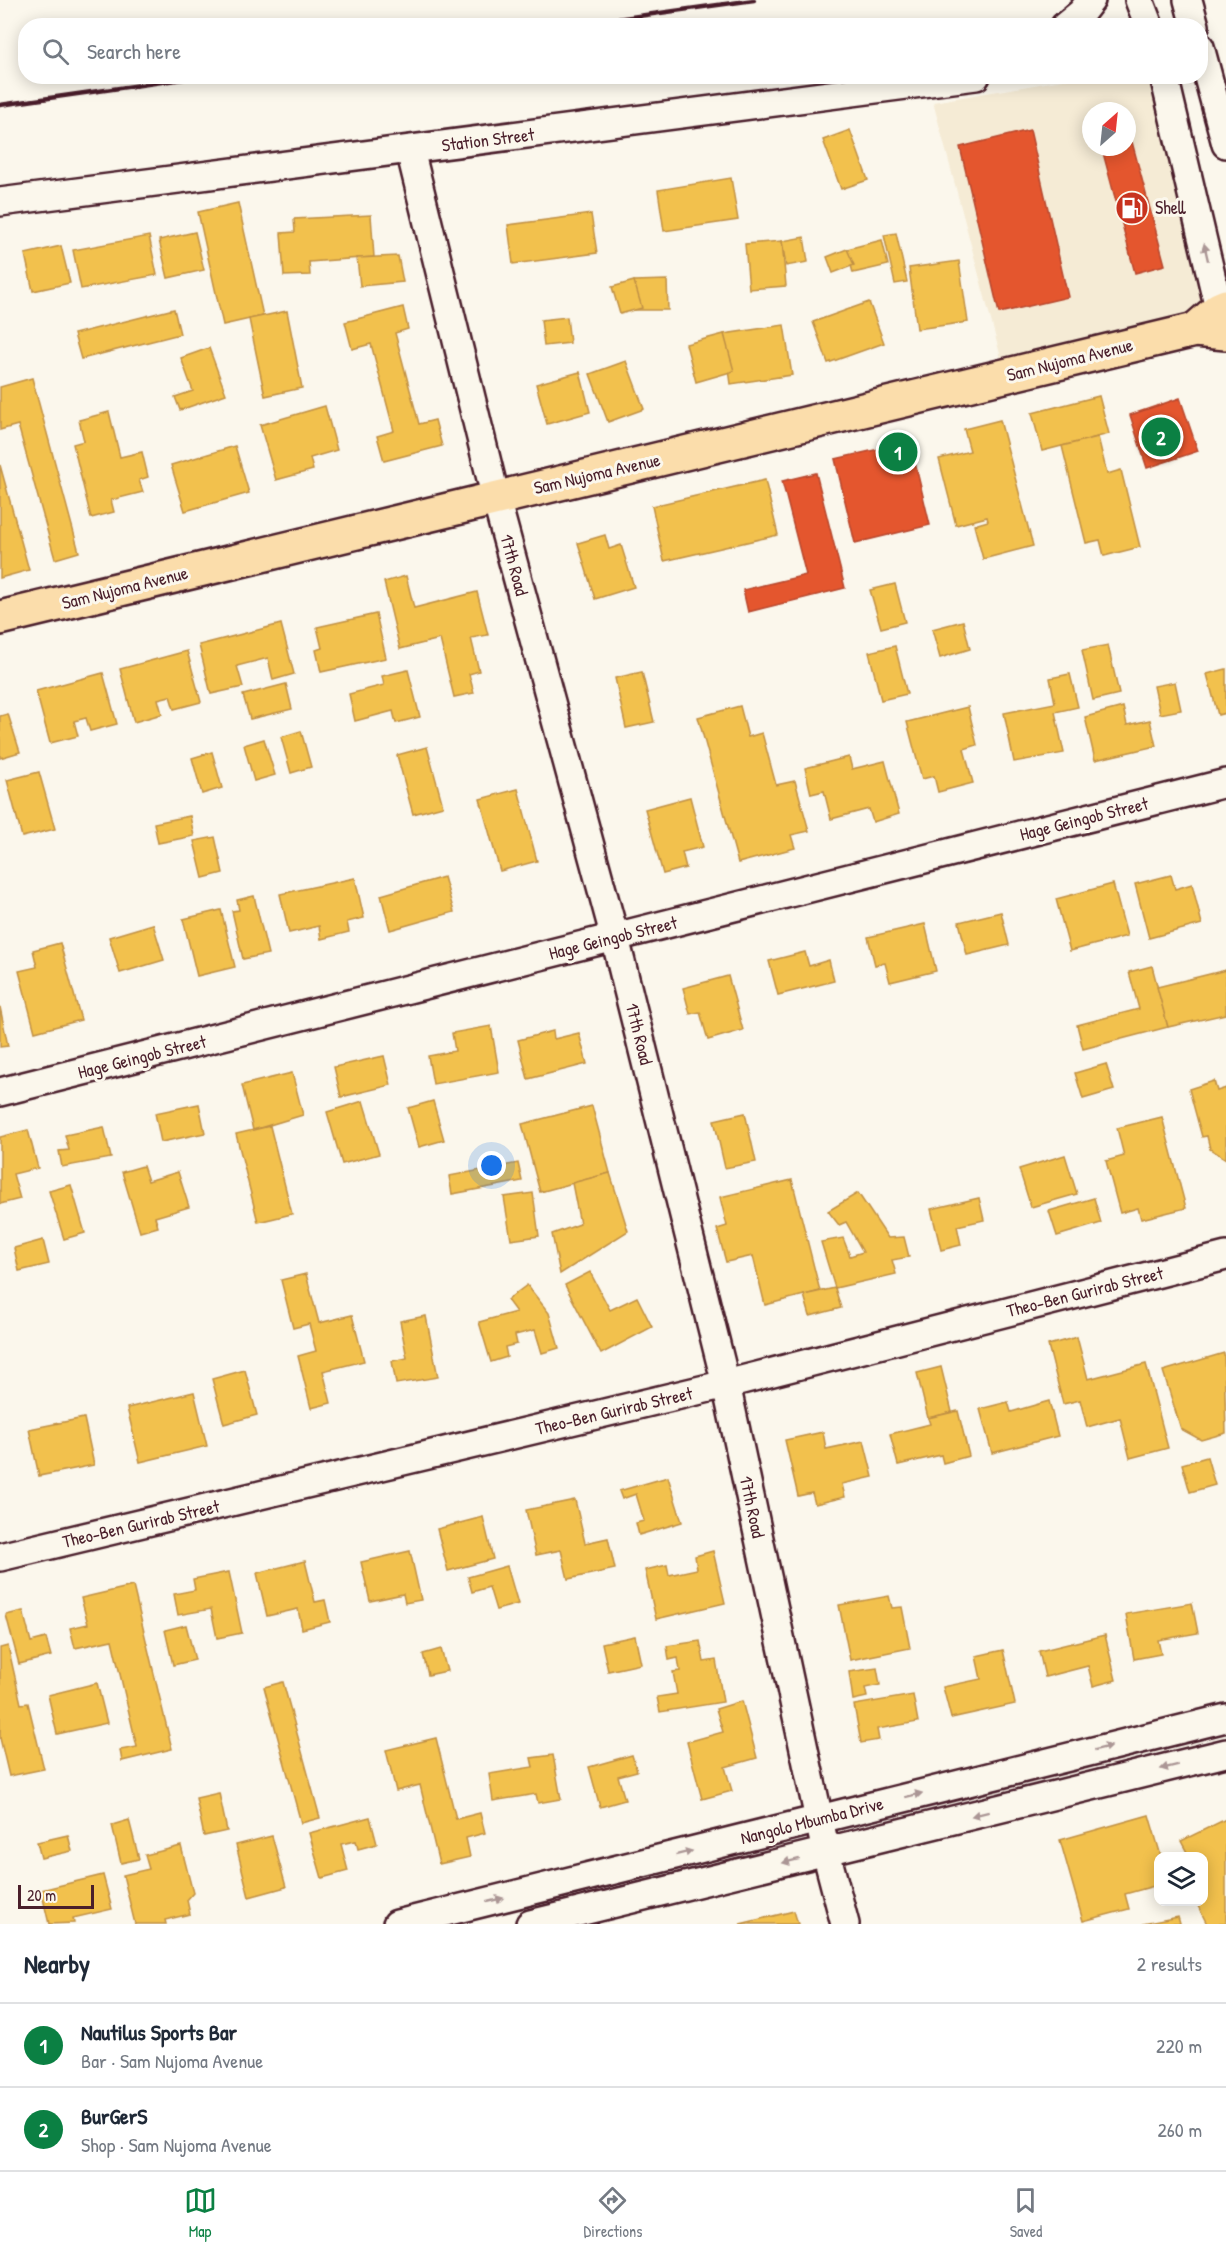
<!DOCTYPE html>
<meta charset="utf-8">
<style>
:root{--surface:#fff;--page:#f2f2f3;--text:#1f2937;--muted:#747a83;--line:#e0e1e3;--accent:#0b8043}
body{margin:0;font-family:"Patrick Hand",sans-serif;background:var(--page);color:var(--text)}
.controls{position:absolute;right:18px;bottom:18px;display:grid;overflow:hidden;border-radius:12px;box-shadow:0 3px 15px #0003}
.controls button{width:54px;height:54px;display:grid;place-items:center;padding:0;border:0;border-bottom:2px solid var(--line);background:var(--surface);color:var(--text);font:30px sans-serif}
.compass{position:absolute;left:1082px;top:102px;width:54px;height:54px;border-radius:50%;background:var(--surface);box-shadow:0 3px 15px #0003;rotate:27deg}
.scale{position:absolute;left:18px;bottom:15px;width:76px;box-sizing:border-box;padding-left:6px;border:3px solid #4a1f2b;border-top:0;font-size:16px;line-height:21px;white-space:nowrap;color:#4a1f2b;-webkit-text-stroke:4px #fbf7ec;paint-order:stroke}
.you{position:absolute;left:492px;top:1166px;width:21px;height:21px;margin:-15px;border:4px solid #fff;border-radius:50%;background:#1a73e8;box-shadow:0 0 0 9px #1a73e833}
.badge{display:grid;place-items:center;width:39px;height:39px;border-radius:50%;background:var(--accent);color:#fff;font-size:20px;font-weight:700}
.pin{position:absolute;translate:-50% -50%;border:3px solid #fff;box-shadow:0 2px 6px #0006}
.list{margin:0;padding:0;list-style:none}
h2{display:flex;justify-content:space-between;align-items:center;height:78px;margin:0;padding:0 24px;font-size:26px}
h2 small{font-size:20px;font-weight:400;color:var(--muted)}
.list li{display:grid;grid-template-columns:39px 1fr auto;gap:18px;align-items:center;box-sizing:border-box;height:84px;padding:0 24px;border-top:2px solid var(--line)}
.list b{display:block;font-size:22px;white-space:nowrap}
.list p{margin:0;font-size:20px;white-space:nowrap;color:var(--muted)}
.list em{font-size:20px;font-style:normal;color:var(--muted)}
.icon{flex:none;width:33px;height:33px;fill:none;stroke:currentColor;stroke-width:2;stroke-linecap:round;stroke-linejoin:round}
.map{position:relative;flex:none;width:1226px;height:1924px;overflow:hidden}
.search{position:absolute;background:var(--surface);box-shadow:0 3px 15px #0003;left:18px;right:18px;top:18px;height:66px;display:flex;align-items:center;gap:15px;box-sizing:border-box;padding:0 21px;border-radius:24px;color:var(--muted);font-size:22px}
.sheet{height:246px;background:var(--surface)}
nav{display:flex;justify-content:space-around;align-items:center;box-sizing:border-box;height:84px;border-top:2px solid var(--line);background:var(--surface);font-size:16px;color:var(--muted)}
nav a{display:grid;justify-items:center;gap:3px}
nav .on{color:var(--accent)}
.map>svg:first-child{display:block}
.built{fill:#f5ebd5;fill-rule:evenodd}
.homes{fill:#f2c14e;stroke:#c09044;stroke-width:1.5}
.shops{fill:#e4572e;stroke:#b6462d;stroke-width:1.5}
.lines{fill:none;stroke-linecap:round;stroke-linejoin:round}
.minor-casing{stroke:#4a1f2b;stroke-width:32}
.major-casing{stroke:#4a1f2b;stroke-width:38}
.minor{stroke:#fbf7ec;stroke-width:27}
.major{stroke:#fbddab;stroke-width:33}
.rail{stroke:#4a1f2b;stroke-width:4.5}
.oneway{fill:#ab9695}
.labels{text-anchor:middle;stroke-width:6;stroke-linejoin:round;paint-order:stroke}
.street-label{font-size:18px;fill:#4a1f2b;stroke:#fbf7ec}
.poi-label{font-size:18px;fill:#4a1f2b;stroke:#fbf7ec;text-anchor:start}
</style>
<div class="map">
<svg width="1226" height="1924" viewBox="0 0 1226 1924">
<rect width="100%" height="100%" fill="#fbf7ec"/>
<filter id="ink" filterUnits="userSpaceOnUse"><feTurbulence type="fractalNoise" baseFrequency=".0167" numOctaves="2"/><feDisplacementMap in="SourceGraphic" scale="12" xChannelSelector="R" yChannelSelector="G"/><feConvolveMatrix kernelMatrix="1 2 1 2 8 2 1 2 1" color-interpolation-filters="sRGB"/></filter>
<g filter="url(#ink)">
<path class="built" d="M1081 77H1150L1207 311 1001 358 933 102ZM1091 111H1127V147H1091Z"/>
<g class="homes">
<polygon points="850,130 868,180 841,189 823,140"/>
<polygon points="731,178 738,220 664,231 658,190"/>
<polygon points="238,203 263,316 223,325 198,212"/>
<polygon points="591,214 597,253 513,264 508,225"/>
<polygon points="371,215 374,257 309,262 310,275 284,276 281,233 295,232 294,219"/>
<polygon points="195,232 204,270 168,278 159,240"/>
<polygon points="896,233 907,282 895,284 884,235"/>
<polygon points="149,236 157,275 81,289 73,250"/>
<polygon points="804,237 808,262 786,266 782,241"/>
<polygon points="882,240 888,265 853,273 847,249"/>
<polygon points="782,241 786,286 749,289 745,244"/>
<polygon points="61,246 70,283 33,291 25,254"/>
<polygon points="847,249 854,265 833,273 827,257"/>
<polygon points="398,256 403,282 360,286 357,258"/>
<polygon points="959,261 968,322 917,329 909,268"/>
<polygon points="667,280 668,310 635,310 634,281"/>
<polygon points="634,281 642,308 620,314 612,287"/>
<polygon points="869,302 884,343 828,363 813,322"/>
<polygon points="403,307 408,329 395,333 419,424 435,420 442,446 384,461 377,436 394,431 371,344 352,349 345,322"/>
<polygon points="174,309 180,334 81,359 74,334"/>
<polygon points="287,311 302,388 265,396 249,319"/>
<polygon points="567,317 570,343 544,346 541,320"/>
<polygon points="784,325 792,375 731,384 724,334"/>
<polygon points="724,334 734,371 696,382 686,344"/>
<polygon points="209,348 226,394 180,410 175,397 193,391 181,358"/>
<polygon points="626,361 644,409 608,422 590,374"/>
<polygon points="580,372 590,412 547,424 536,384"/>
<polygon points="32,378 79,552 55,559 18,425 0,430 0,387"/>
<polygon points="1099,396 1109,434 1042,451 1032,413"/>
<polygon points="325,406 337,450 310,458 313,470 276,480 260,425"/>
<polygon points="109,412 120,457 142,452 148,477 139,480 143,492 111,500 114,512 91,518 73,444 84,441 79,420"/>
<polygon points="1000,420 1033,546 983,559 974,525 988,521 987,517 956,525 939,459 970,451 964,429"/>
<polygon points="1098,437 1107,474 1121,470 1140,547 1104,556 1100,540 1086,543 1062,446"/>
<polygon points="235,446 249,493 185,511 171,465"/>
<polygon points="0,465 29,570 0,578"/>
<polygon points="765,480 778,535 664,561 652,506"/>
<polygon points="605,535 609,549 621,545 634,587 595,599 578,543"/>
<polygon points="406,576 414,608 477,592 488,635 471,638 479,671 469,674 474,693 454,697 440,639 400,649 384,582"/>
<polygon points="895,584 905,622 881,628 870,590"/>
<polygon points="376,614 386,658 321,672 316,650 322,648 317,627"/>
<polygon points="963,621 970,649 940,658 932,629"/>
<polygon points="281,624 294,674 273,680 268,658 237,666 243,687 211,694 199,645"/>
<polygon points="1108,645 1119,694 1093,700 1082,650"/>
<polygon points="895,646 907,694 881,700 869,652"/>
<polygon points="187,651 201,702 174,709 170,696 158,699 162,714 134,722 120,669"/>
<polygon points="1226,669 1226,713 1218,715 1207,674"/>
<polygon points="408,670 420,717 396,723 393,711 355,721 349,694 384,685 382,676"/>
<polygon points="642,672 654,722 626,728 615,678"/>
<polygon points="103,673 117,724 90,731 86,718 74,721 78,736 50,743 36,691"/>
<polygon points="1070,674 1078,707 1055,712 1064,753 1014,762 1004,713 1055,703 1050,678"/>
<polygon points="1175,682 1181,710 1160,714 1154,686"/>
<polygon points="286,684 292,709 250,719 243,695"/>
<polygon points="740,706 748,737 762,733 776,785 795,781 809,831 791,835 795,848 738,863 698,717"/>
<polygon points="968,707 977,745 964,749 973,783 938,792 934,776 922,779 907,722"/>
<polygon points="1123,707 1127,725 1150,720 1156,746 1095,760 1085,717"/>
<polygon points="8,714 20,752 0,758 0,716"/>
<polygon points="301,731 311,767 291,773 281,737"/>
<polygon points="264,739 275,775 254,781 244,745"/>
<polygon points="427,747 443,806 413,814 397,755"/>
<polygon points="212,752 222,788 202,794 192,758"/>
<polygon points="849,757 852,769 885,761 899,814 873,822 869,809 831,819 824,791 811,794 805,768"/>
<polygon points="39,772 55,829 22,837 7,780"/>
<polygon points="518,789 537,861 500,871 480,799"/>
<polygon points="690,797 703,847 682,852 686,868 663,874 645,809"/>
<polygon points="190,816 194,836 158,843 154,823"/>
<polygon points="215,837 223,873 203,878 194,841"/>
<polygon points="1171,875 1175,889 1192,884 1202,924 1149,938 1135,884"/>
<polygon points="444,877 454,912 390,930 381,895"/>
<polygon points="355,878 364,918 347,922 349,932 321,939 319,926 289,933 280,894"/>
<polygon points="1113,884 1127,936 1070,951 1056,899"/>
<polygon points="254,896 268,954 243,959 232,911 239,910 237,900"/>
<polygon points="221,910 235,967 197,976 183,919"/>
<polygon points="1001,912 1009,945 967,955 959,922"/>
<polygon points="153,924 164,960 120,973 109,937"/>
<polygon points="925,924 936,971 890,982 885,963 875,965 868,937"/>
<polygon points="60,943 81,1020 35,1032 19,971 37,967 33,950"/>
<polygon points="805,952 809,966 829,960 834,981 778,995 769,961"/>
<polygon points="1152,966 1168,1027 1083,1049 1077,1025 1139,1009 1129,972"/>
<polygon points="1226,970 1226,1014 1168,1027 1157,987"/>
<polygon points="728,976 743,1030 708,1040 700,1012 690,1014 683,988"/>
<polygon points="0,1007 8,1046 0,1047"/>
<polygon points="491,1026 499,1072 433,1084 428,1056 455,1051 452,1033"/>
<polygon points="553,1031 554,1039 579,1033 587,1064 528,1079 518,1040"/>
<polygon points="384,1056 391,1085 341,1097 334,1067"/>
<polygon points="1106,1064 1114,1090 1083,1099 1075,1073"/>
<polygon points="292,1073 303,1115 253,1130 242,1085"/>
<polygon points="1214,1081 1217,1091 1226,1088 1226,1159 1210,1149 1207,1136 1202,1137 1189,1089"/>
<polygon points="363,1101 379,1154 342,1164 327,1112"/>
<polygon points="433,1101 444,1140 419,1147 408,1108"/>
<polygon points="199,1104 205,1133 161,1142 155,1113"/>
<polygon points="592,1106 610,1173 540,1192 522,1124"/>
<polygon points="745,1113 756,1162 725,1168 714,1120"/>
<polygon points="1162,1117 1186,1208 1141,1219 1138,1208 1120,1213 1106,1161 1124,1156 1117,1128"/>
<polygon points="270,1126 292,1214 258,1222 236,1134"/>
<polygon points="104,1127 111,1158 62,1167 59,1151 69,1150 65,1135"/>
<polygon points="28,1130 38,1168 13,1174 20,1199 0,1204 0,1137"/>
<polygon points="1065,1155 1077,1194 1031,1207 1019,1169"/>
<polygon points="518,1163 522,1181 452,1194 449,1176"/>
<polygon points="143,1166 148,1181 178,1172 189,1207 155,1217 158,1227 140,1232 122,1172"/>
<polygon points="610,1173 628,1231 560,1274 552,1234 580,1224 572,1183"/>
<polygon points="792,1180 820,1291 765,1305 753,1256 726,1262 717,1229 727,1226 720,1197"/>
<polygon points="71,1185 85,1233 64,1239 49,1191"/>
<polygon points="533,1193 539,1236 511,1240 504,1197"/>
<polygon points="858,1193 888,1238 904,1237 909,1257 892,1260 896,1274 835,1288 821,1242 843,1238 850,1256 863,1252 846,1222 839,1225 828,1211"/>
<polygon points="979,1198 984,1220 957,1226 961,1245 941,1250 931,1209"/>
<polygon points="1094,1198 1101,1223 1057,1236 1049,1211"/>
<polygon points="43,1240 49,1264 19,1271 14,1248"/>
<polygon points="590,1272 610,1310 637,1297 652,1327 601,1354 565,1285"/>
<polygon points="306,1274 319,1323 352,1315 364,1361 323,1371 331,1403 311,1408 298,1356 316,1351 309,1324 293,1328 281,1280"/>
<polygon points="527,1285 549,1313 559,1348 542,1353 535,1330 515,1335 517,1344 505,1347 507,1357 491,1362 479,1322 516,1312 507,1300"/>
<polygon points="835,1288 841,1308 810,1316 804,1295"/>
<polygon points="426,1316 438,1377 396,1384 392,1361 407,1358 400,1321"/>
<polygon points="1077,1337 1088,1379 1146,1364 1168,1448 1130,1458 1120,1418 1087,1427 1080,1400 1063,1404 1048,1345"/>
<polygon points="1224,1353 1226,1433 1201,1440 1181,1429 1163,1371"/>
<polygon points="941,1367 952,1412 928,1418 917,1373"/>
<polygon points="245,1370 257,1415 224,1424 212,1379"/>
<polygon points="194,1392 207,1446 140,1462 127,1408"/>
<polygon points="1049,1401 1058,1436 992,1453 980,1409 1008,1402 1011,1412"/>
<polygon points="958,1411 969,1456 943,1463 941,1455 898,1465 890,1434 930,1424 928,1418"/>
<polygon points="84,1418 94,1465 39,1476 29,1429"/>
<polygon points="823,1432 826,1449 864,1441 873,1477 842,1484 845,1497 815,1504 812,1493 798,1496 785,1440"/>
<polygon points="1207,1457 1215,1485 1190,1492 1182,1464"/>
<polygon points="668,1477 682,1522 639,1535 636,1523 644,1521 636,1494 622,1499 619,1491"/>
<polygon points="575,1500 585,1543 608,1538 615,1569 568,1579 561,1550 536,1555 526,1510"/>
<polygon points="483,1517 493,1559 448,1571 437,1529"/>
<polygon points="410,1551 421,1600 405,1603 403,1594 370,1601 361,1562"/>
<polygon points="713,1551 725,1603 656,1619 645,1570 667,1565 669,1575 697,1569 695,1556"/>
<polygon points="305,1561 315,1602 325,1600 330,1622 302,1629 298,1609 267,1616 257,1573"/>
<polygon points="507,1566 518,1604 496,1610 489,1587 472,1592 468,1577"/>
<polygon points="229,1572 242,1633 217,1638 211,1609 178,1615 174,1594 195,1590 193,1579"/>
<polygon points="133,1586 172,1749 122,1761 120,1750 137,1747 112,1640 75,1648 70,1628 88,1624 81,1598"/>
<polygon points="889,1596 892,1608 902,1607 910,1648 850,1660 839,1605"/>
<polygon points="1192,1603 1198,1633 1158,1640 1161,1654 1134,1659 1126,1614"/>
<polygon points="23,1611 31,1642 46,1638 51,1656 19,1664 6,1615"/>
<polygon points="186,1625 195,1660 173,1665 165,1630"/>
<polygon points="1105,1635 1116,1680 1093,1686 1088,1666 1045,1677 1039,1651"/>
<polygon points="635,1636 641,1664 608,1671 602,1643"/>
<polygon points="700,1641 704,1662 716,1660 723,1702 660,1712 657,1697 677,1694 673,1672 680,1671 678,1658 669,1660 667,1646"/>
<polygon points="8,1646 21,1704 28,1703 44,1769 9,1776 0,1738 0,1648"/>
<polygon points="441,1649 447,1671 428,1675 423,1654"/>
<polygon points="1003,1650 1015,1704 951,1718 943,1687 981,1679 976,1656"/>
<polygon points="877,1668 880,1685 865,1688 867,1697 853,1700 849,1672"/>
<polygon points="283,1682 320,1818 301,1823 264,1687"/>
<polygon points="97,1683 107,1723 57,1734 48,1695"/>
<polygon points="913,1695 918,1722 877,1729 879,1740 861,1743 854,1705"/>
<polygon points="742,1701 757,1758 725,1767 732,1791 702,1799 687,1742 723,1732 716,1709"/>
<polygon points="436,1738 456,1819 480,1813 485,1833 466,1838 470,1857 439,1864 420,1785 396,1791 386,1750"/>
<polygon points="553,1755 561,1799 538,1803 536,1794 493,1801 489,1774 533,1767 531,1758"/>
<polygon points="632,1755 637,1771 618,1776 625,1800 600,1807 589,1767"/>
<polygon points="219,1793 227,1831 204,1836 196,1798"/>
<polygon points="1149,1815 1161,1856 1158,1856 1158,1885 1125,1894 1129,1909 1083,1921 1060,1840"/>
<polygon points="370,1817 377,1844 358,1849 356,1841 341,1844 348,1871 322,1878 309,1833"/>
<polygon points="1226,1819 1226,1924 1207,1924 1196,1902 1204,1902 1204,1895 1207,1894 1204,1886 1204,1856 1189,1856 1181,1841"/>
<polygon points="129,1820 139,1859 121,1863 112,1825"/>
<polygon points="68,1835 72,1851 41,1858 37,1842"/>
<polygon points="272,1836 286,1887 249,1897 236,1845"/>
<polygon points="181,1846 193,1893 187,1900 190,1914 165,1920 166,1924 135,1924 123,1875 149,1869 145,1855"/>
<polygon points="103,1875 112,1909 73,1918 74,1923 49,1924 41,1890"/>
<polygon points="794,1911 798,1924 740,1924"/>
<polygon points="1178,1917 1180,1924 1143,1924"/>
</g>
<g class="shops">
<polygon points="1030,130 1068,297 999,313 960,147"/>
<polygon points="1132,142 1165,265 1135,273 1102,149 1127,147 1127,143"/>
<polygon points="1180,398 1198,451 1147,468 1130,415"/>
<polygon points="910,442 930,525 855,543 835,459"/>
<polygon points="816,473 845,588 748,612 743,590 806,575 782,481"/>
</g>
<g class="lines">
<g class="minor-casing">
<g id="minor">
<polyline points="1139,0 1149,26"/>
<polyline points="1188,0 1195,26"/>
<polyline points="1065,26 1081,13 1091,0"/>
<polyline points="1200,47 1226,144"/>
<polyline points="1164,76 1219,309"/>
<polyline points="410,150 496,499 615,938 726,1384 826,1852 845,1924"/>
<polyline points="0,202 976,76"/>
<polyline points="0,1092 1226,783"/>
<polyline points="0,1557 726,1384 1226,1256"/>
<polyline points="397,1924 1226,1718"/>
<polyline points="530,1924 1226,1753"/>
</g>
</g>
<g class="major-casing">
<g id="major">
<polyline points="1195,330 1219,309 1226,306"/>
<polyline points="0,618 1195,330 1226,333"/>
</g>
</g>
<use href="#minor" class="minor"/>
<use href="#major" class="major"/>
<g class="rail">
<polyline points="566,26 754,0"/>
<polyline points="0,105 204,76"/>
</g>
</g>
<defs><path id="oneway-solid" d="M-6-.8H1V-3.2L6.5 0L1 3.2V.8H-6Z" transform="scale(1.5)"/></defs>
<g class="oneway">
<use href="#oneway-solid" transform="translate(1206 252) rotate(-103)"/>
<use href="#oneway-solid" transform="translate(1103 1748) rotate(-14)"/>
<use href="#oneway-solid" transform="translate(1169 1767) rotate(166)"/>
<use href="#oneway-solid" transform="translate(914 1795) rotate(-14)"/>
<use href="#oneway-solid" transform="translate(980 1814) rotate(166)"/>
<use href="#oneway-solid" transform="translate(684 1853) rotate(-14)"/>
<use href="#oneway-solid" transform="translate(791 1861) rotate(166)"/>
<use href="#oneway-solid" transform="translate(495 1900) rotate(-14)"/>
</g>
</g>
<defs>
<g id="fuel-disc" transform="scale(1.725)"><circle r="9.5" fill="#c8321e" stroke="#fbf7ec"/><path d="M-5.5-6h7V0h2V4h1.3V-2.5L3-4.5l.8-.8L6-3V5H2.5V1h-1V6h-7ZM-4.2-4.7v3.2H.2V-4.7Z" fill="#fff"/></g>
</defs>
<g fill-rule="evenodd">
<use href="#fuel-disc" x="1132" y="208"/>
</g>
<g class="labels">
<g class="street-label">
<text transform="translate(488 140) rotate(-7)" y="6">Station Street</text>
<text transform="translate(1070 360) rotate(-14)" y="6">Sam Nujoma Avenue</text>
<text transform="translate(597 474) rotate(-13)" y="6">Sam Nujoma Avenue</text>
<text transform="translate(514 565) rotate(75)" y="6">17th Road</text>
<text transform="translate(125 588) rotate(-14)" y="6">Sam Nujoma Avenue</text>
<text transform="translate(1084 819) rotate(-14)" y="6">Hage Geingob Street</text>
<text transform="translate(613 938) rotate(-14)" y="6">Hage Geingob Street</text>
<text transform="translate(639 1034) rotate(76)" y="6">17th Road</text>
<text transform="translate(142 1057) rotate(-14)" y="6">Hage Geingob Street</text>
<text transform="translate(1085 1292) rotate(-14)" y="6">Theo-Ben Gurirab Street</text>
<text transform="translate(614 1411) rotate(-13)" y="6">Theo-Ben Gurirab Street</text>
<text transform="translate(752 1507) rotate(78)" y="6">17th Road</text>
<text transform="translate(141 1524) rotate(-13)" y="6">Theo-Ben Gurirab Street</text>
<text transform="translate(812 1821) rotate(-14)" y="6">Nangolo Mbumba Drive</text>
</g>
<g class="poi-label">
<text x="1155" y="214">Shell</text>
</g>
</g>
</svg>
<div class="controls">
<button><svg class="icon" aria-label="layers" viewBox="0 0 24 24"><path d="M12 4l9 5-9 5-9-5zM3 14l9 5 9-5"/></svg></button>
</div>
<svg class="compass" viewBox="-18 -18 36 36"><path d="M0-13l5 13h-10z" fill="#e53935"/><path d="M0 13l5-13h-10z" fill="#747a83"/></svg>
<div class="scale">20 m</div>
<div class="you"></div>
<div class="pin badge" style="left:898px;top:452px">1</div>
<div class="pin badge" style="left:1161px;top:437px">2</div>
<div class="search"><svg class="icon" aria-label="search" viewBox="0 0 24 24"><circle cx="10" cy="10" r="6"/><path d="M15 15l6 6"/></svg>Search here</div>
</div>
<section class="sheet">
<h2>Nearby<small>2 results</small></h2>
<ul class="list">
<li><span class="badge">1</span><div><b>Nautilus Sports Bar</b><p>Bar · Sam Nujoma Avenue</p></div><em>220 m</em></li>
<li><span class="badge">2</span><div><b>BurGerS</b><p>Shop · Sam Nujoma Avenue</p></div><em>260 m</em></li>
</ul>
</section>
<nav>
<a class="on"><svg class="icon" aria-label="map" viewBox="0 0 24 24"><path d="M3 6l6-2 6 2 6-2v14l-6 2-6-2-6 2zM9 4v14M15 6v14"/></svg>Map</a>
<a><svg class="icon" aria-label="directions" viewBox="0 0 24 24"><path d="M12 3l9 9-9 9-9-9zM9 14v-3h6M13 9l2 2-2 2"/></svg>Directions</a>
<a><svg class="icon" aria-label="saved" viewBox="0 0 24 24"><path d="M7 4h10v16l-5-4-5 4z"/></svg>Saved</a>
</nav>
